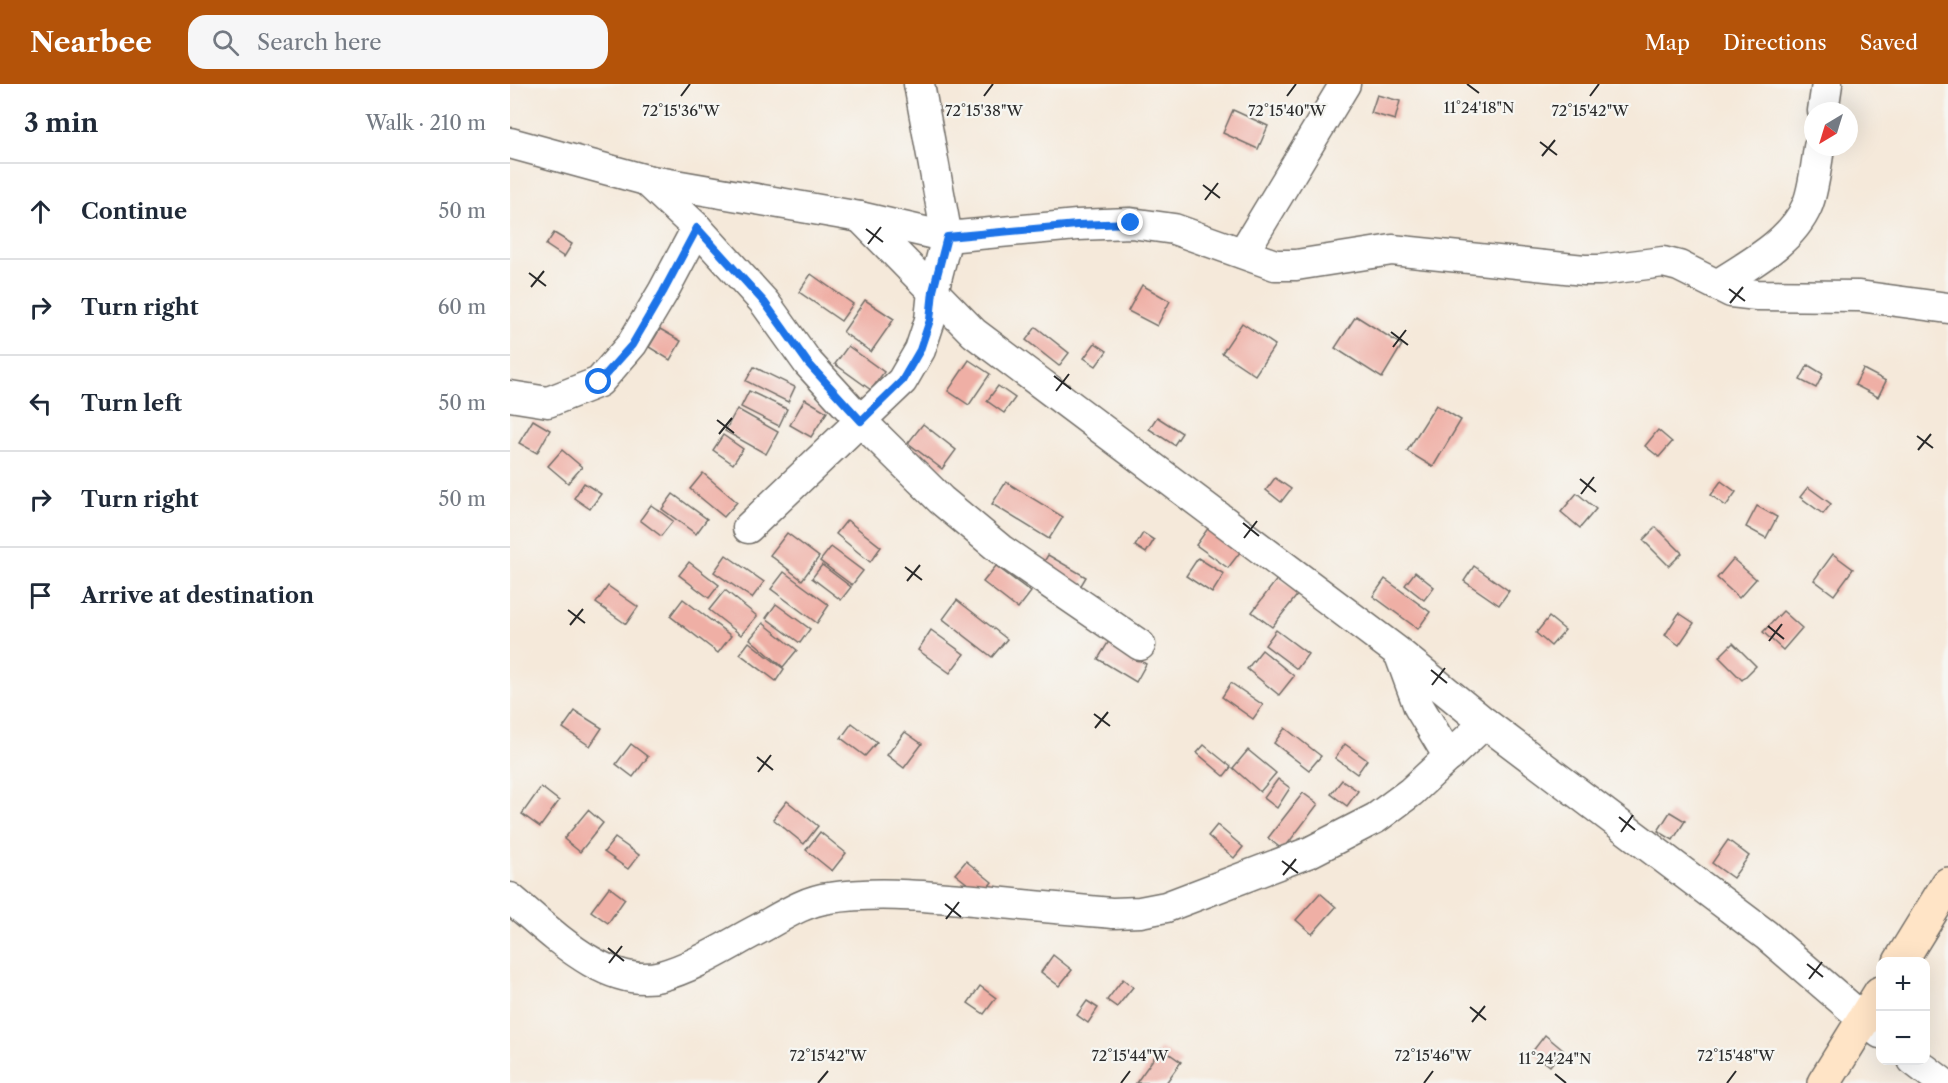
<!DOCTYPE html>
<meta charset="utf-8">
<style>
:root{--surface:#fff;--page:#f6f6f7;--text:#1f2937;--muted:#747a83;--line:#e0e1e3;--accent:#b45309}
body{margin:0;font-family:"Libre Caslon Text",serif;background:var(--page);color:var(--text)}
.controls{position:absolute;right:18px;bottom:18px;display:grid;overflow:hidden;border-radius:12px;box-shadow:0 6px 24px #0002}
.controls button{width:54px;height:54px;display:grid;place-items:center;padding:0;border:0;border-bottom:2px solid var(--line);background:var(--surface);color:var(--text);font:30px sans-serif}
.compass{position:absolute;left:1294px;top:18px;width:54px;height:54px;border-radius:50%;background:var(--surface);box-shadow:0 6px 24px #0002;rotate:218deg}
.stop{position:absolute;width:18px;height:18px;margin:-14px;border:4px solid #1a73e8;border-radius:50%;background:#fff}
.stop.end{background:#1a73e8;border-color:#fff;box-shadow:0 2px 6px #0008}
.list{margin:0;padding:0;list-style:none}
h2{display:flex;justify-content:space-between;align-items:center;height:78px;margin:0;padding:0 24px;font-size:26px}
h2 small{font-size:20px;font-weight:400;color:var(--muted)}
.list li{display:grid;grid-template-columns:39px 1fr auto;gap:18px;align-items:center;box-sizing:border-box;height:96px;padding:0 24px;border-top:2px solid var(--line)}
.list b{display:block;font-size:22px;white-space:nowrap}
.list em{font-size:20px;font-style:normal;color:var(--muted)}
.icon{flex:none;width:33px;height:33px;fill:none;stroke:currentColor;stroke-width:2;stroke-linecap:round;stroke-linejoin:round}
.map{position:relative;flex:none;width:1438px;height:999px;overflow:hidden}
header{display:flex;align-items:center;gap:36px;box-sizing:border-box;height:84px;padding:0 30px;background:var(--accent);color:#fff}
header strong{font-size:28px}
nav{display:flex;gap:33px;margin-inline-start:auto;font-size:21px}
.search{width:420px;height:54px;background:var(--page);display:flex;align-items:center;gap:15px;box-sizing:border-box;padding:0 21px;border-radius:18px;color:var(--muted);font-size:22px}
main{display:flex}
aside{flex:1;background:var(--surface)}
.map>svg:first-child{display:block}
.building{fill:#efafa5}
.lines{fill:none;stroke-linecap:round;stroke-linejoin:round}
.street-casing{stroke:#726e68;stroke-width:33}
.secondary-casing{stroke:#726e68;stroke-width:36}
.street{stroke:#fff;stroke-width:30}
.secondary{stroke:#ffe4c6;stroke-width:33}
.route{stroke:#1a73e8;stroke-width:8}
.ticks{fill:none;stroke:#2b2b2b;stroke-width:2}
.ticks-label{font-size:15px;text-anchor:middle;fill:#2b2b2b;stroke:#f6f6f2;stroke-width:4.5;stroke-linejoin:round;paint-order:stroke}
</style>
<header>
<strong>Nearbee</strong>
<div class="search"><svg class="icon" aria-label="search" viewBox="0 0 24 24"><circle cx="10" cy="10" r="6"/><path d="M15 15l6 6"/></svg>Search here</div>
<nav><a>Map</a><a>Directions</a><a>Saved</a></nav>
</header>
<main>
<aside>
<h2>3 min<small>Walk · 210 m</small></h2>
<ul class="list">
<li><svg class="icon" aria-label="ahead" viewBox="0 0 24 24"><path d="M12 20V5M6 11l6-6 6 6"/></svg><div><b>Continue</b></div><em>50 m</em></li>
<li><svg class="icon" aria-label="right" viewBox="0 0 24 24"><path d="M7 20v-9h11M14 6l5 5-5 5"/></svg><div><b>Turn right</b></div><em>60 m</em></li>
<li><svg class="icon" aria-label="left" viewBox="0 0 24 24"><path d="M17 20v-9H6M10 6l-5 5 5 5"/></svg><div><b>Turn left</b></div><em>50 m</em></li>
<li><svg class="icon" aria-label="right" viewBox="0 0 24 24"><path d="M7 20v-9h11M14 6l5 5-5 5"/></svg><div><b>Turn right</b></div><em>50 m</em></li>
<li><svg class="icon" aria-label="arrive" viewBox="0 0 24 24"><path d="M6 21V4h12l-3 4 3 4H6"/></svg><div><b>Arrive at destination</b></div></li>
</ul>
</aside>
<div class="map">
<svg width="1438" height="999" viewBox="0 0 1438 999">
<rect width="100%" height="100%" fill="#f6f6f2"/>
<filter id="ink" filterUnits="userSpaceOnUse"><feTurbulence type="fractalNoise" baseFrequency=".0167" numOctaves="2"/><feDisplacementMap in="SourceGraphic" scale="12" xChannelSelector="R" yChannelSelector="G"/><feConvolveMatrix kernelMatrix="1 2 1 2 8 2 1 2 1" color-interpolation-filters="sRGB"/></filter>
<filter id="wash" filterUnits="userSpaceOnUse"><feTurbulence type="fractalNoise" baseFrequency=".008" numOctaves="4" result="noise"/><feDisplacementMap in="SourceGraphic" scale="24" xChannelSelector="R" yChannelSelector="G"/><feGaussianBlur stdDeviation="1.35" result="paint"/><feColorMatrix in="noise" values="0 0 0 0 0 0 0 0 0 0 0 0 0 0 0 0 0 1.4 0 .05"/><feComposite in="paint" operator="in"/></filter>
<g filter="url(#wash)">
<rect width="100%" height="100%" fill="#f5e9da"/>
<g id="blocks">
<g class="building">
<polygon points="867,11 890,17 885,36 861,29"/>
<polygon points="723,26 758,42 748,65 713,49"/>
<polygon points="44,149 62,160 54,173 36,161"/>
<polygon points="301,190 343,220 331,237 289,208"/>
<polygon points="632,201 660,217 647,242 618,227"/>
<polygon points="355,216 384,235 361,268 333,248"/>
<polygon points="846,232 892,261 872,294 825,264"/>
<polygon points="732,239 765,261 745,291 712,269"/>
<polygon points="526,243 559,269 549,282 516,256"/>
<polygon points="150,245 171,257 160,276 139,263"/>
<polygon points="585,259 597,267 586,282 574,274"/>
<polygon points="338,262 374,288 361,306 325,280"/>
<polygon points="459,276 480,290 459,321 438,307"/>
<polygon points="1298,281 1313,290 1306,304 1290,296"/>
<polygon points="244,283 285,303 278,318 236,297"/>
<polygon points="1353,285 1376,297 1368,313 1345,301"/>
<polygon points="488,302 505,314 494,329 477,317"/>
<polygon points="239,307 277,325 269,342 231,323"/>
<polygon points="295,315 317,328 301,353 280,341"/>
<polygon points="926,321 951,336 923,383 897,367"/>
<polygon points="227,325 268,348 256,370 215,347"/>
<polygon points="647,333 672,349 664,361 639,345"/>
<polygon points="23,336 40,346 27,369 9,359"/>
<polygon points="413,340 446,366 432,385 398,359"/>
<polygon points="1148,346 1162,358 1149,373 1135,362"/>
<polygon points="213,351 233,365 223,380 203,366"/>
<polygon points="52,366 72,383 58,399 38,382"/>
<polygon points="193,389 227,418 214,433 180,405"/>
<polygon points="765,394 781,405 771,418 756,406"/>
<polygon points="1211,397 1226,408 1216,422 1201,411"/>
<polygon points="496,398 553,433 539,455 482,420"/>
<polygon points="74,399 91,410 80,425 64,414"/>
<polygon points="1298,403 1321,420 1313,430 1290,413"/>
<polygon points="1067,409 1086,425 1070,444 1051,428"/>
<polygon points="163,410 197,435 186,450 152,425"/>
<polygon points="141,421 163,437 151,452 130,436"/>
<polygon points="1247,422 1267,433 1256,454 1236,443"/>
<polygon points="337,436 371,463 360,478 326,450"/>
<polygon points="699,443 731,467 718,484 686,461"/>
<polygon points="1146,443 1172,469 1159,482 1133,456"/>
<polygon points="277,449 309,473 292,496 260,471"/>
<polygon points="633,449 644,456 636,469 625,462"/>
<polygon points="321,463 353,487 342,501 310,477"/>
<polygon points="1323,470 1343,485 1324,511 1304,496"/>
<polygon points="216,471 254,498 242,514 204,488"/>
<polygon points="538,471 576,493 567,508 529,486"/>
<polygon points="688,474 714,490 702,509 676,492"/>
<polygon points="1223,475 1246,495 1229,514 1207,494"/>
<polygon points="179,478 209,501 199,514 169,491"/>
<polygon points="312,481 341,503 331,516 302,494"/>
<polygon points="486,482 521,508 508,525 473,498"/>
<polygon points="964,482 999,507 989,521 954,497"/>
<polygon points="274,488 319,521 307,539 261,505"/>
<polygon points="905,488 924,503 914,516 895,501"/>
<polygon points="768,494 789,509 762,543 742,528"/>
<polygon points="875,495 920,528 908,545 863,512"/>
<polygon points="98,502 128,523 116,540 86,519"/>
<polygon points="215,506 247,532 231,551 199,526"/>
<polygon points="173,515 221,552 208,569 160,532"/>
<polygon points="447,516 497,555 482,573 433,535"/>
<polygon points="266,520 300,545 290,559 256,534"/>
<polygon points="1273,527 1292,544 1273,566 1253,548"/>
<polygon points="1169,529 1184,539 1169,561 1155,551"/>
<polygon points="1039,533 1055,546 1041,562 1026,549"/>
<polygon points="253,539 287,566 273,583 240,555"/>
<polygon points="421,546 454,570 440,589 408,566"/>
<polygon points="766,546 798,570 787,585 755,561"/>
<polygon points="599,557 636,580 626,598 588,575"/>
<polygon points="239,558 274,585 266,597 230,570"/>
<polygon points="1223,559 1246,582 1232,596 1209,573"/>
<polygon points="752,566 784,592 769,611 737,585"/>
<polygon points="721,599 753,621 743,635 712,613"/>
<polygon points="65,627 92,644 80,662 53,644"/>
<polygon points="342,639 367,658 355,672 331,654"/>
<polygon points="775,644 811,672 799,686 764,659"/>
<polygon points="395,648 412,660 394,684 377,671"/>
<polygon points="121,660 138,673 123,693 106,680"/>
<polygon points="835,660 857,676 847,690 825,674"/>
<polygon points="694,661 721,683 714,692 687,669"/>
<polygon points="738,666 766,689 750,708 723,684"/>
<polygon points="768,695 780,704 767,724 754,714"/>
<polygon points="832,696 848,707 837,722 821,710"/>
<polygon points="31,703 49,717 30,743 12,730"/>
<polygon points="793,709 808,720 773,766 758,754"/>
<polygon points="277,717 308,742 294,760 263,735"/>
<polygon points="78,726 93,739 70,768 54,755"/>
<polygon points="1160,728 1175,737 1163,756 1148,747"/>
<polygon points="707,741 733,763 724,774 698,752"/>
<polygon points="310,748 336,769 322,787 296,766"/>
<polygon points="105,754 129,771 118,785 94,768"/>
<polygon points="1218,756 1239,772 1223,794 1202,779"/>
<polygon points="456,777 482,798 472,811 445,790"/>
<polygon points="99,803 115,815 98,839 81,827"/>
<polygon points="810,809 826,823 802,850 786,836"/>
<polygon points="543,871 562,886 549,902 531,888"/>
<polygon points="613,895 623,903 607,923 597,916"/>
<polygon points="470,902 486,914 474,930 458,919"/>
<polygon points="577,917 588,924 578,939 567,931"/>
<polygon points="1035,951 1053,966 1040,982 1022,968"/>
<polygon points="651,964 671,978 656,999 626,999"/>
</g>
</g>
</g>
<g filter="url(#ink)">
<use href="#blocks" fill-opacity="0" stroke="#726e68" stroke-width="1.5"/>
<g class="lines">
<g class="street-casing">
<g id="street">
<polyline points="1313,27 1317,0"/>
<polyline points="0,59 136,96 350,133 437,153 567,141 621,139 664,145 765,181 786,181 882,166 1074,186 1090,186 1153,178 1169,182 1221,208 1247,211 1349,212 1438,224"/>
<polyline points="136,96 187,144 255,219 298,279 351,337 431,416 490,465 630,561"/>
<polyline points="350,133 464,249 888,568 975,639 1256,851 1370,949"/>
<polyline points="733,169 835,0"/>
<path d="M1207 201C1239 180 1281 159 1297 122 1303 109 1307 78 1309 63"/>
<polyline points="0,312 38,318 89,298 122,260 153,208 187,144"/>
<polyline points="238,444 392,297 410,266 420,236 423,207 437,153 409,0"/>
<polyline points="890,571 909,623 939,673"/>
<path d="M0 814C39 846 96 906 151 892 184 883 215 863 245 847 268 835 293 817 319 814 368 807 415 812 464 816 510 821 557 825 603 829L630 828 656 823 800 768 866 734 901 708 975 639"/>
<polyline points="1403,976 1433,999"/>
</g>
</g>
<g class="secondary-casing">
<g id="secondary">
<polyline points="1390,878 1438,800"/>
<polyline points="1314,999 1370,909"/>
</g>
</g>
<use href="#street" class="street"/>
<use href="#secondary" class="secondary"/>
</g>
</g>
<g class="lines" filter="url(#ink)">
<polyline class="route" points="89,298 122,261 153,208 187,144 255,219 298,279 351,337 392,297 410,266 420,236 423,207 437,153 567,141 621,139"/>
</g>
<path class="ticks" d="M957 0 969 9M171 12 180 0M474 12 483 0M777 12 786 0M1080 12 1089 0M1030 58 1047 71M1032 72 1045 56M693 101 710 114M695 116 708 99M356 145 373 158M358 160 371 143M19 189 36 202M21 203 34 187M1219 205 1235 217M1220 219 1233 203M881 248 898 261M883 263 896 246M544 292 561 305M546 307 559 290M207 336 224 349M209 350 222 334M1407 352 1423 364M1408 366 1421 350M1070 395 1086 408M1071 410 1084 393M733 439 749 452M734 454 747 437M395 483 412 496M397 497 410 481M58 526 75 539M60 541 73 525M1258 542 1274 555M1259 557 1272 540M921 586 937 599M922 601 935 584M584 630 600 642M585 644 598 628M247 673 263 686M248 688 261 671M1109 733 1125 746M1111 748 1123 731M772 777 788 789M773 791 786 775M435 820 451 833M436 835 449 818M98 864 114 877M99 879 112 862M1297 880 1313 893M1299 895 1312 878M960 923 976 936M962 938 975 922M1045 990 1056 999M308 999 318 987M611 999 620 987M914 999 923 987M1217 999 1226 987"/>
<g class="ticks-label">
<text x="969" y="29">11°24'18"N</text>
<text x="171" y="32">72°15'36"W</text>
<text x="474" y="32">72°15'38"W</text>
<text x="777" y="32">72°15'40"W</text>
<text x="1080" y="32">72°15'42"W</text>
<text x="318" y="977">72°15'42"W</text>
<text x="620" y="977">72°15'44"W</text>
<text x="923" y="977">72°15'46"W</text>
<text x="1226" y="977">72°15'48"W</text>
<text x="1045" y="980">11°24'24"N</text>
</g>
</svg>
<div class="controls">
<button>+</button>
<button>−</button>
</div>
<svg class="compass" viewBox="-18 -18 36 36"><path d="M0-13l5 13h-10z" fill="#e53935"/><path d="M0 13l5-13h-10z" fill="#747a83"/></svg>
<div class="stop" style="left:89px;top:298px"></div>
<div class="stop end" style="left:621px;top:139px"></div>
</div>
</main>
